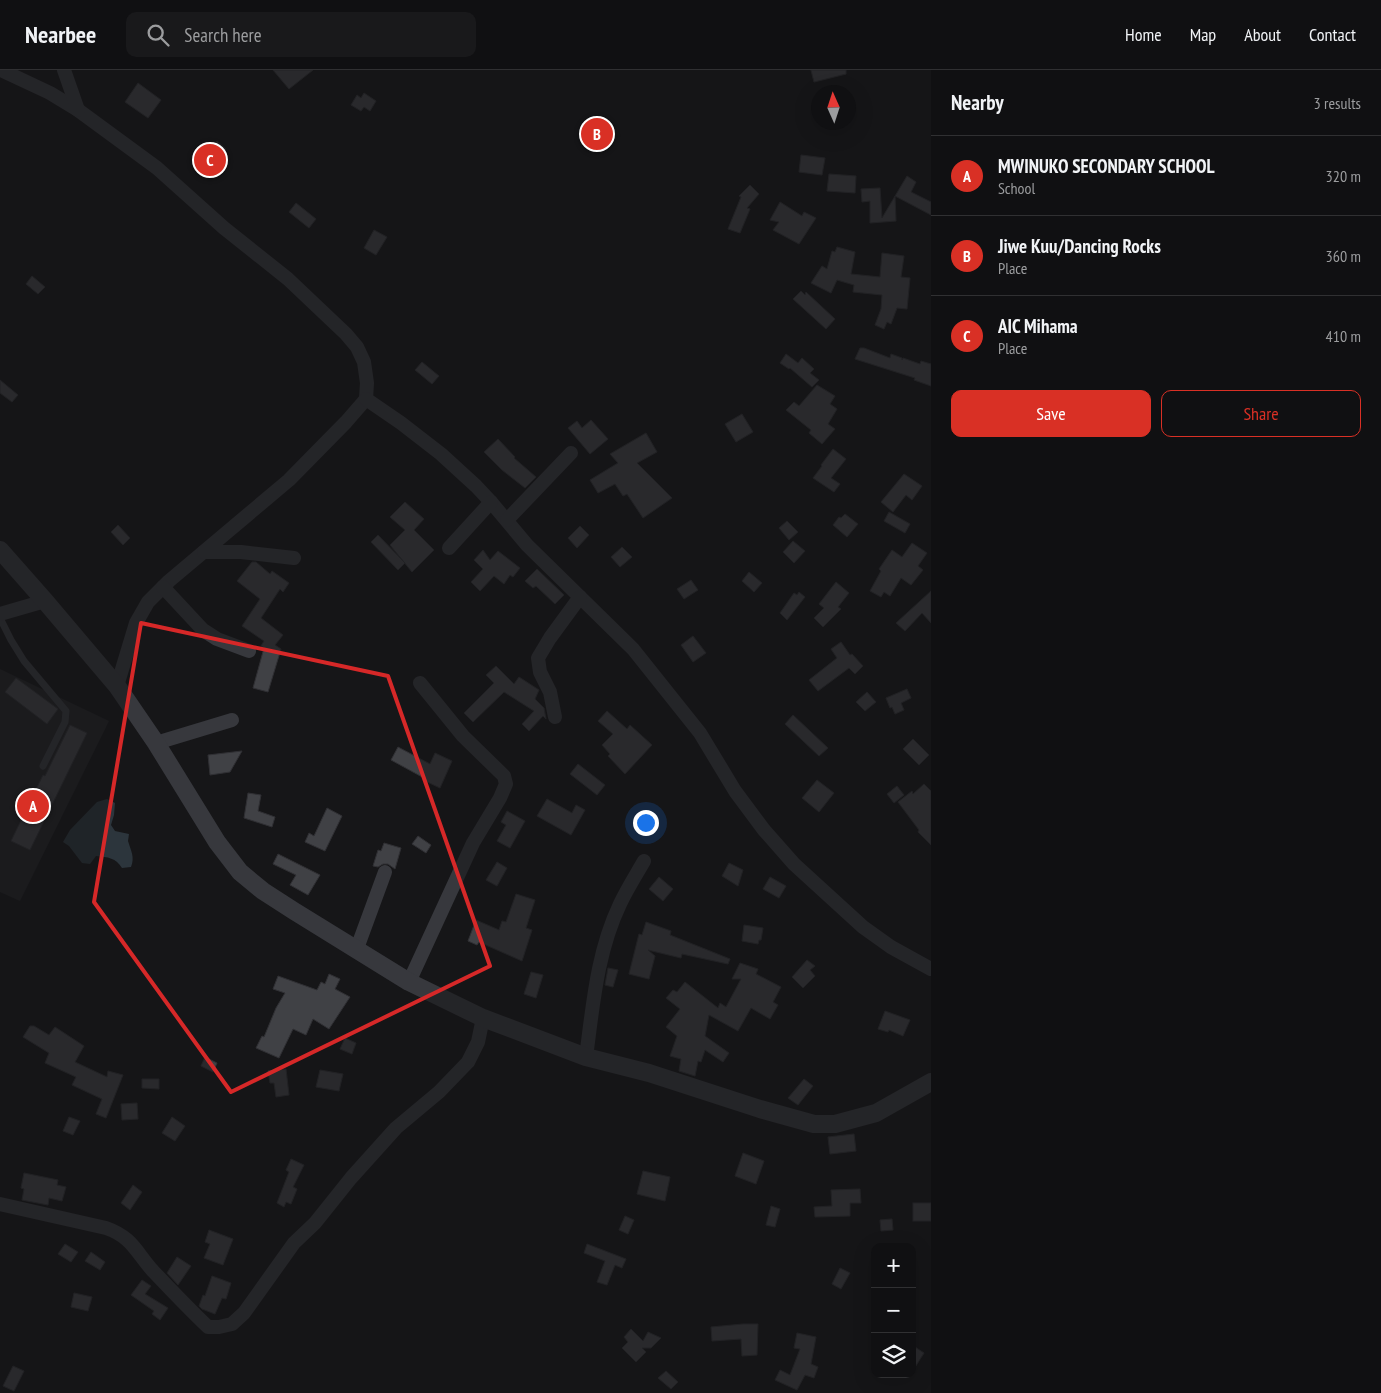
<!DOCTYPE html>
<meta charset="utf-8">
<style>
:root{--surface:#101012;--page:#19191b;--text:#f1f3f6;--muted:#9c9d9f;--line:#303032;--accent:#d93025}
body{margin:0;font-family:"PT Sans Narrow",sans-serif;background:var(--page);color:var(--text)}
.controls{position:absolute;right:15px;bottom:15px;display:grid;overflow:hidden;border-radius:10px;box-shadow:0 5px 20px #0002}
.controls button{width:45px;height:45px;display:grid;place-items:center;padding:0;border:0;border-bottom:1px solid var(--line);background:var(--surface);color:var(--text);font:25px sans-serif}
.compass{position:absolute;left:811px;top:15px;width:45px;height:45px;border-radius:50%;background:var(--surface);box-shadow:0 5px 20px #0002;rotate:357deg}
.you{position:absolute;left:645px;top:752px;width:18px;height:18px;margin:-12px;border:4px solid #fff;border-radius:50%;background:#1a73e8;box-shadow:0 0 0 8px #1a73e833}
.badge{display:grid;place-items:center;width:32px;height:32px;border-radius:50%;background:var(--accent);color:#fff;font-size:16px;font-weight:700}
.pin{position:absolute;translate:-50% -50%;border:2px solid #fff;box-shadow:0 1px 5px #0006}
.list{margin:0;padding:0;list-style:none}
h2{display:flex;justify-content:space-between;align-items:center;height:65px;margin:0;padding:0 20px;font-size:21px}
h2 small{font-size:16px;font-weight:400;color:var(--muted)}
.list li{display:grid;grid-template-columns:32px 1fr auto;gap:15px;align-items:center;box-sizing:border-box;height:80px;padding:0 20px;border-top:1px solid var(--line)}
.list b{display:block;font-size:19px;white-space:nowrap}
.list p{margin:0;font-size:16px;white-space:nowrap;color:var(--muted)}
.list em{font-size:16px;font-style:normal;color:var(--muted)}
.actions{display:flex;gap:10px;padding:15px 20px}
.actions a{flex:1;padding:11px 0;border:1px solid var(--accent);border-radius:10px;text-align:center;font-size:18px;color:var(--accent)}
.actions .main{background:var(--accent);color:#fff}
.icon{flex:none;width:28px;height:28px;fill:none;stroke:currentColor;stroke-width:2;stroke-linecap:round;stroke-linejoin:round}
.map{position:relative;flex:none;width:931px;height:1323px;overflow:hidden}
header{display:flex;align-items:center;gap:30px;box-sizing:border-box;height:70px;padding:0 25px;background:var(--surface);border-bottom:1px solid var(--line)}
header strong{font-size:24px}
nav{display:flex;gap:28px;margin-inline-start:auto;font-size:18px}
.search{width:350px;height:45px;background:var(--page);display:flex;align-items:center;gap:12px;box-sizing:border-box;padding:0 18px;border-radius:10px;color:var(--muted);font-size:19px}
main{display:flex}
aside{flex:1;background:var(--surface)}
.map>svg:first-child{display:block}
.built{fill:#222225}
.water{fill:#2c353c}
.building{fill:#404145;stroke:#303034}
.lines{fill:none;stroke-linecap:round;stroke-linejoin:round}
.service{stroke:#37383d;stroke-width:7}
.minor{stroke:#37383d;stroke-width:14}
.tertiary{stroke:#37383d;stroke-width:18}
.marked{fill:none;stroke:#d62828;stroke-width:4;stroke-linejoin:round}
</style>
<header>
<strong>Nearbee</strong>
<div class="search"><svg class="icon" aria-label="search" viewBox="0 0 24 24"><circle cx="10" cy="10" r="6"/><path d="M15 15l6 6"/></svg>Search here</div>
<nav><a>Home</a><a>Map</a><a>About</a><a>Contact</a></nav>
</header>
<main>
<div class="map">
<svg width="931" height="1323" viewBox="0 0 931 1323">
<rect width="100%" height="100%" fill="#161618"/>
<polygon class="built" points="0,599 109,651 20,831 0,822"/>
<path class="water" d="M107 729 115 733 114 745 111 755 115 761 129 764 128 771C131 781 135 787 131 797L122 798C116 788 108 787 96 786L90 794 82 793 69 776 63 772 70 760 97 732Z"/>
<g class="building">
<polygon points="273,0 313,0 289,19"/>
<polygon points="811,0 846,0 846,4 814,12"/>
<polygon points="138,13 161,30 148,48 125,32"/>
<polygon points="364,23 376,31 370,41 364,37 361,41 351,35 357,25 361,28"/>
<polygon points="217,71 226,79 222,83 228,88 211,108 192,92 208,72 213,76"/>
<polygon points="801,85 825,88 822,105 799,102"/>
<polygon points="829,104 856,106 855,123 827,121"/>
<polygon points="907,106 916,112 911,122 931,132 931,145 895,126 896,151 870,153 870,131 862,132 861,119 880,118 882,148"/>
<polygon points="750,115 759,124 747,138 750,139 740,163 728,159 741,127 739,126"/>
<polygon points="780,132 802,146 804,142 816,148 799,174 773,160 779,152 770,150"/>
<polygon points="296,133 316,149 309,158 289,142"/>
<polygon points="374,160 387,167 376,185 364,178"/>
<polygon points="837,177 855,182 851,204 880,207 882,183 904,186 901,207 910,208 907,239 897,238 891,254 887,252 884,259 875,255 881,239 882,225 853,222 854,215 837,210 831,223 811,213 822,196 827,199 832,181 835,182"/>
<polygon points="32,206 45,217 38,224 26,214"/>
<polygon points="801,221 805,225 806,222 835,249 826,259 793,229"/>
<polygon points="860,278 864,278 890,288 891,284 902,288 902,290 903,288 920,294 921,291 931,294 931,316 914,310 915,308 855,289"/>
<polygon points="786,284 798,293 802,288 814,299 810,303 819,310 812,317 790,298 789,299 780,293"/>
<polygon points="422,292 439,306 432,314 415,300"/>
<polygon points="0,310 18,325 12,332 0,323"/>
<polygon points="817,315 835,326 830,334 837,339 828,354 835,359 822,374 809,363 811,360 786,340 794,332 799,336"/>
<polygon points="742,344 753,362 736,372 725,354"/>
<polygon points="591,350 608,369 590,384 568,358 577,351 582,358"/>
<polygon points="646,363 657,382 637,393 672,428 643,448 627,424 623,426 615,414 598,423 590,410 618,393 610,384"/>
<polygon points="498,369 515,387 514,388 536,407 525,418 502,400 484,382"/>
<polygon points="833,379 846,389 831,408 840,414 834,422 813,408 822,396 821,395"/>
<polygon points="904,404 922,416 912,430 906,425 893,442 881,432"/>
<polygon points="405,432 424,449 414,460 434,480 412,502 390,475 405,460 390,447"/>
<polygon points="889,442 910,454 905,463 884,451"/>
<polygon points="845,444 858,454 847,467 833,455 839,447 841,448"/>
<polygon points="787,451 798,462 789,470 779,458"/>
<polygon points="118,455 130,468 123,475 111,462"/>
<polygon points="580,456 589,465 577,478 568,468"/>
<polygon points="378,465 405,493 398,500 371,472"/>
<polygon points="793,471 805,481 794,493 783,482"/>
<polygon points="912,473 927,483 918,496 923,500 911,515 901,508 890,526 884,522 881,527 870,521 881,501 879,499 892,480 902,487"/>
<polygon points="622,477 632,487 620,497 611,487"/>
<polygon points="483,480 490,490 498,481 520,498 513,507 510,505 504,514 494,506 480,521 471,512 483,499 474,490"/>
<polygon points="252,492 256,492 270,504 272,501 289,513 283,522 280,519 261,548 283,565 275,575 281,579 268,622 253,618 264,578 261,576 264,571 242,556 260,529 237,511"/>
<polygon points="537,499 564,525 555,534 536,516 533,518 525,511"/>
<polygon points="749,502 762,513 754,522 742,511"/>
<polygon points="691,510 698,520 684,529 677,519"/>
<polygon points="836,512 849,523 838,537 841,539 823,557 814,548 824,538 819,534"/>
<polygon points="931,521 931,553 922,543 905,561 896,553"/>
<polygon points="799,522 805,527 787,550 780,543 794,523 797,525"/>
<polygon points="693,566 706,583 693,592 681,575"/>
<polygon points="841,572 850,585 852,584 863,596 855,604 849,598 818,621 809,610 837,588 831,579"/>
<polygon points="496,596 514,614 519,607 539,620 535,629 544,638 546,649 543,646 529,661 522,654 534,641 504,622 473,652 464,643 494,613 486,605"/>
<polygon points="16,608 58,639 47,654 5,622"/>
<polygon points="907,619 911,628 901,633 904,640 895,644 892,637 890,638 886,628"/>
<polygon points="867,622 876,632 865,641 856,632"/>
<polygon points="607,641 627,659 630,655 652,675 625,704 608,686 610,684 602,675 613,664 598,651"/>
<polygon points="793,645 828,678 819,686 785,654"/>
<polygon points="70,655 87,663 30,780 11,771 43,705 45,706"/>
<polygon points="913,669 929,685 919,695 903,679"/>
<polygon points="398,677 430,694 435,683 452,691 440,718 423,710 424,708 391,690"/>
<polygon points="242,681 230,702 210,705 208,685"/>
<polygon points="578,694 605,715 597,725 570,704"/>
<polygon points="817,710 834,723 819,742 802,728"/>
<polygon points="924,714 931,721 931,775 918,762 919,760 898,732 912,721 913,724"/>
<polygon points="897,716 904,725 894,733 887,724"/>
<polygon points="248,723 261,725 258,741 275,747 272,757 244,748"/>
<polygon points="547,729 572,743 576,735 585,740 571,765 537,746"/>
<polygon points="327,738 342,746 325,781 305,772 309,763 314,766"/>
<polygon points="507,741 525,751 510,778 497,771 506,755 501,752"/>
<polygon points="418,766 431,775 426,783 412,774"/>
<polygon points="384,773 401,778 395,799 388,794 383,794 378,797 373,796 378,780 381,781"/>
<polygon points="278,784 320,805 308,825 290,815 296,805 273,794"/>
<polygon points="497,792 507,798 497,816 486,810"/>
<polygon points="729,793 743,800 738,816 722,806"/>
<polygon points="659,807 673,819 663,831 649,819"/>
<polygon points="770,807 786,816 779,828 763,819"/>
<polygon points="516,824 535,830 526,858 532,860 522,891 479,872 477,875 468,871 476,850 499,860 502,851 506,852"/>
<polygon points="646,852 671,861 670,865 730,889 728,894 682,884 681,888 648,880 655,886 649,909 629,904 639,864 642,865"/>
<polygon points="744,855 763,858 761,870 759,870 758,874 742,871"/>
<polygon points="807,890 815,896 810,900 815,906 803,918 792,907"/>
<polygon points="740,893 758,899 756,904 781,917 773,932 778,935 770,949 751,938 738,961 709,945 705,966 729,983 723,992 705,980 701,992 698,991 695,1006 679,1001 681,989 670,986 677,966 666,957 680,939 666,928 673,920 677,922 685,912 718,938 720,933 726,937 741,909 732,909"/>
<polygon points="608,898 618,900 613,917 605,915"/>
<polygon points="531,902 543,905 536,928 524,924"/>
<polygon points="329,904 340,909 335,919 350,927 329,959 313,949 306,965 293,959 279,988 256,978 262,966 264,967 276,938 285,923 273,919 278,906 317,920 321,912 325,914"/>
<polygon points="885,941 910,950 903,966 889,960 888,962 878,959"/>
<polygon points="30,956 34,956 49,965 55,957 84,976 75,992 107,1007 108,1001 123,1005 106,1048 96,1044 102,1029 72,1015 76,1007 45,993 49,983 23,967"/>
<polygon points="345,968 356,973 352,984 340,979"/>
<polygon points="205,987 217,993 213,1002 201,996"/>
<polygon points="286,999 289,1025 276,1027 274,1013 270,1013 268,1001"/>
<polygon points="320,1000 343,1004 339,1021 316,1017"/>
<polygon points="142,1009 159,1009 159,1019 142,1018"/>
<polygon points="804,1009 813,1016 798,1035 788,1028"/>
<polygon points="137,1033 138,1049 122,1050 121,1034"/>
<polygon points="69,1047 80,1051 73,1065 63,1061"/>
<polygon points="172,1047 185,1056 175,1071 162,1063"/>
<polygon points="854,1064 856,1081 830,1084 828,1067"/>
<polygon points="743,1083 764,1091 756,1114 735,1106"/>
<polygon points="291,1089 304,1095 293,1117 297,1119 291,1134 286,1132 284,1137 277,1133 289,1102 286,1100"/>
<polygon points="643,1101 670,1107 665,1131 637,1124"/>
<polygon points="24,1103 58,1110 57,1115 66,1117 62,1131 49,1128 48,1135 22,1130 24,1119 21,1118"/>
<polygon points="133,1115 142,1122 130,1140 121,1133"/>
<polygon points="860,1119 861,1133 850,1133 850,1146 815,1147 814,1137 832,1136 831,1120"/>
<rect x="913" y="1133" width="18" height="18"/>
<polygon points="771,1136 780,1139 775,1157 766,1155"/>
<polygon points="625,1146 634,1150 628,1164 619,1160"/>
<polygon points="892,1149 893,1160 881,1161 880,1150"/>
<polygon points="209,1160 233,1169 223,1195 204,1188 210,1174 205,1172"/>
<polygon points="65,1174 78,1182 71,1192 58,1184"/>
<polygon points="587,1174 626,1189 622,1198 615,1195 607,1215 597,1212 605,1191 584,1183"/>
<polygon points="91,1182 105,1192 100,1200 85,1191"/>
<polygon points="177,1187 191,1196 178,1215 167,1203"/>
<polygon points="840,1198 850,1203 841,1219 832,1214"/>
<polygon points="212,1206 231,1213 226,1229 222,1228 215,1244 202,1239 199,1236 203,1225 205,1226"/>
<polygon points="142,1210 151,1216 145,1224 168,1238 160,1250 152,1244 154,1241 131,1225"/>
<polygon points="74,1223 92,1227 88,1241 71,1237"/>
<polygon points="743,1254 758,1254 757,1285 742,1286 741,1269 712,1271 711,1257"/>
<polygon points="631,1259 643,1271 648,1262 661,1268 651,1278 642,1278 646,1282 636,1292 622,1278 628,1272 624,1267"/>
<polygon points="797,1263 816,1267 811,1294 818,1297 814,1308 805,1305 797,1320 775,1310 780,1300 790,1305 800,1279 794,1278"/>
<polygon points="912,1275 924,1283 912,1302"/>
<polygon points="13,1296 24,1301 14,1321 3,1316"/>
<polygon points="666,1301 678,1312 671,1319 658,1308"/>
</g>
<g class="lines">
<polyline class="service" points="0,548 11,570 24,591 66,641 65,652 43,696"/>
<g class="minor">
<polyline points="1,0 50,23 78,40 157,98 224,158 288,209 346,264 357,277 364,292 367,313 366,329 346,352 289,410 169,511 148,532 136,553 117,616"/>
<polyline points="64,0 78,40"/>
<polyline points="366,329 401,353 441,384 476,416 491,432 527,475 633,579 700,663 735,721 764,760 794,794 863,857 891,877 931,899"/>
<polyline points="507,450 571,383"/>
<polyline points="449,478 491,432"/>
<polyline points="204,482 241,482 294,488"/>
<polyline points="163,517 203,560 217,569 249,581"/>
<polyline points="0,544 45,531"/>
<polyline points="555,647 550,622 540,602 538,588 550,568 580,527"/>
<polyline points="156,673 232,650"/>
<polyline points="356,881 385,802"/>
<polyline points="409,912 473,773 500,728 506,714 504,706 463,666 420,613"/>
<path d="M586 987C593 935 597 882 620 834 627 819 636 805 644 791"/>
<path d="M0 1134 106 1158C132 1167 136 1182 153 1201 171 1220 189 1239 208 1257H219L232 1254 244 1243 294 1173 315 1153 351 1108 396 1058 439 1022 468 992 478 972 483 948"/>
</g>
<polyline class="tertiary" points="0,480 45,531 117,616 156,673 217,772 240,802 263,821 294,841 409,912 483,948 586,987 649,1003 760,1039 814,1054 835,1054 876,1043 931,1012"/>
</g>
<path d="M0 0H931V1323H0ZM141 553 388 606 490 896 231 1022 94 832Z" fill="#161618" fill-opacity=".55" fill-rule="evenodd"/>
<path class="marked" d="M141 553 388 606 490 896 231 1022 94 832Z"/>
</svg>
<div class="controls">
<button>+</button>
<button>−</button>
<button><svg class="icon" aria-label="layers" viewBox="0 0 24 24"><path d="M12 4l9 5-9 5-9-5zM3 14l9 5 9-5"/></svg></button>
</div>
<svg class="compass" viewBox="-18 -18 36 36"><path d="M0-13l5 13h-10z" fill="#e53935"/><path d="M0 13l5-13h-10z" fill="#9c9d9f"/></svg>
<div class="you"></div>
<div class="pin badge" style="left:33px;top:736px">A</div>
<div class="pin badge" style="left:597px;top:64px">B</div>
<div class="pin badge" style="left:210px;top:90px">C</div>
</div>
<aside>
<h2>Nearby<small>3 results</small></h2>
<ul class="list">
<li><span class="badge">A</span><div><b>MWINUKO SECONDARY SCHOOL</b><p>School</p></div><em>320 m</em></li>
<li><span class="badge">B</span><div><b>Jiwe Kuu/Dancing Rocks</b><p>Place</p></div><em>360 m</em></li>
<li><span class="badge">C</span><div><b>AIC Mihama</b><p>Place</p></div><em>410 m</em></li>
</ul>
<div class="actions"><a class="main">Save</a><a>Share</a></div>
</aside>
</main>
